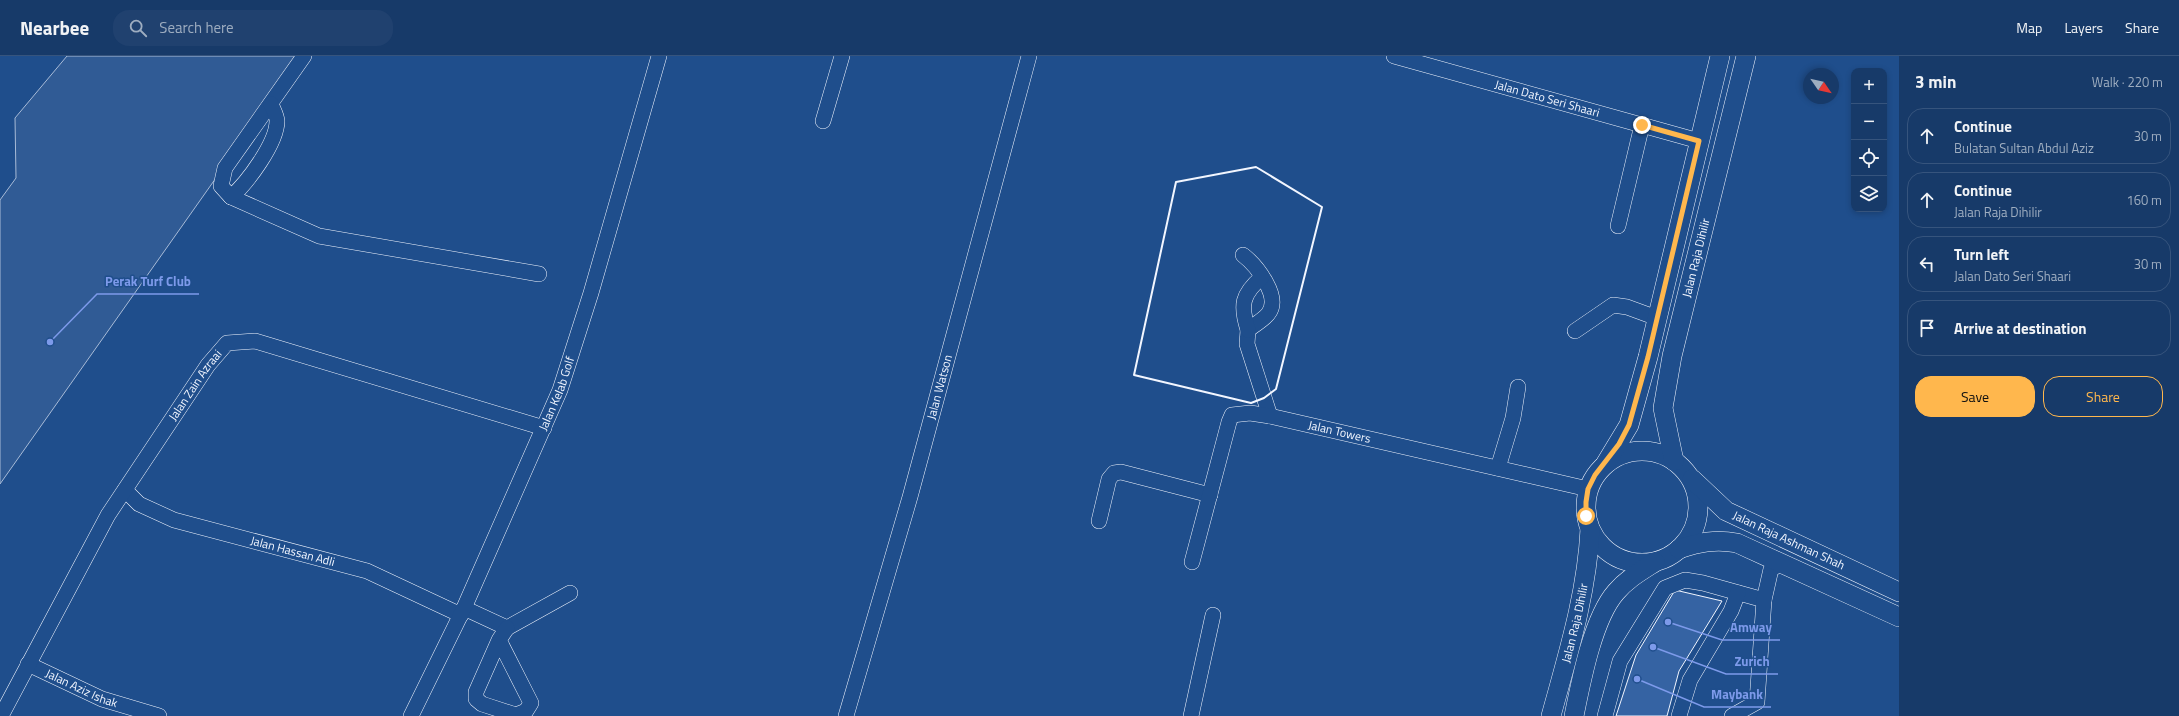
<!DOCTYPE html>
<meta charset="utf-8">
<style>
:root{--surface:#173a69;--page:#20416f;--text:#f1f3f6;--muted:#9eadc0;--line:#36547d;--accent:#ffb74d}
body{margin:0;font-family:"Titillium Web",sans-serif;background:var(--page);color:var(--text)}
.controls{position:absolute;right:12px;top:12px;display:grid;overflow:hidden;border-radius:8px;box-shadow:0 2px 6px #0003}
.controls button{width:36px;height:36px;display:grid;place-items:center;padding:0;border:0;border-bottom:1px solid var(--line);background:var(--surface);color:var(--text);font:20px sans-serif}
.compass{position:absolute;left:1803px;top:12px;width:36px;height:36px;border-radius:50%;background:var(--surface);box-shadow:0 2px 6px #0003;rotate:124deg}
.stop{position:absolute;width:12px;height:12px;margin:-9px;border:3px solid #ffb74d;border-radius:50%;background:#fff}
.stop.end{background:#ffb74d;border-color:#fff;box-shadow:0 1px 4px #0008}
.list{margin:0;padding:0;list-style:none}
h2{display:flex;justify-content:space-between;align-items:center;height:52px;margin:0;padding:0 16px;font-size:17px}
h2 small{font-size:13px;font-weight:400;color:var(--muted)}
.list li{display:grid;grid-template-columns:26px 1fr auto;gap:12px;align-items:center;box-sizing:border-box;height:56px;margin:0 8px 8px;padding:0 8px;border:1px solid var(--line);border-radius:16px}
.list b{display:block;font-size:15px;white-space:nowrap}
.list p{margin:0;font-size:13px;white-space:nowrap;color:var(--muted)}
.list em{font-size:13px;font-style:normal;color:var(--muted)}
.actions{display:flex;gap:8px;padding:12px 16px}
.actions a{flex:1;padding:9px 0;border:1px solid var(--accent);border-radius:16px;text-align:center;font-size:14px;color:var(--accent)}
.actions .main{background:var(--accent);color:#111}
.icon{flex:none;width:22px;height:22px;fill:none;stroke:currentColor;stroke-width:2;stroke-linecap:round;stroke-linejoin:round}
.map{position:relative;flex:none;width:1899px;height:660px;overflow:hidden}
header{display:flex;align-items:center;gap:24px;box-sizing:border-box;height:56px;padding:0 20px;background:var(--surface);border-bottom:1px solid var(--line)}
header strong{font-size:19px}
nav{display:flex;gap:22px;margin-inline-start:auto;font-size:14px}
.search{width:280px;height:36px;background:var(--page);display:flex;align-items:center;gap:10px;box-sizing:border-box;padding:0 14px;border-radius:16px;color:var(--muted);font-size:15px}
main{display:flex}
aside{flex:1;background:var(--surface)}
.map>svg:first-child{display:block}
.built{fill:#305b95;stroke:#a8bbd7}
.building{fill:#3563a3;stroke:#f2f6ff}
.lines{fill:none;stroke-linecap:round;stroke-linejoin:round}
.minor-casing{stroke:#f2f6ff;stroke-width:16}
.major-casing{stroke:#f2f6ff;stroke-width:20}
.minor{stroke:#1f4e8c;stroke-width:15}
.major{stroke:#1f4e8c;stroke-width:19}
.wall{stroke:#f2f6ff;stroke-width:2}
.route{stroke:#ffb74d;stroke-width:5}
.labels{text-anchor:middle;stroke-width:3;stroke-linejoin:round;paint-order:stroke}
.street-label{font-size:12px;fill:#f2f6ff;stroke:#1f4e8c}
.leader{fill:none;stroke:#7d9aea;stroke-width:1.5}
.callout-dot{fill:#7d9aea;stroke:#1f4e8c;stroke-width:1.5}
.callout-label{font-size:13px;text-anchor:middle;font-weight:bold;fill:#7d9aea;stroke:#1f4e8c;stroke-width:3;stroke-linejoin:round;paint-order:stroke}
</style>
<header>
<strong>Nearbee</strong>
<div class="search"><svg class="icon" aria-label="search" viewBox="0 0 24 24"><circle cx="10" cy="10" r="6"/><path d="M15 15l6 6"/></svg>Search here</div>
<nav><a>Map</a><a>Layers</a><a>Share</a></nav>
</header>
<main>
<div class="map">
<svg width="1899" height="660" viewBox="0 0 1899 660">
<rect width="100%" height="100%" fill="#1f4e8c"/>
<polygon class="built" points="67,0 302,0 0,428 0,144 16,122 15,62"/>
<polygon class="building" points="1675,534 1722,545 1679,615 1667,660 1616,660 1636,599"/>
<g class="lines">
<g class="minor-casing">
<g id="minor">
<polyline points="304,0 225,112 221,130 231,141 319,180 539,218"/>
<path id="s1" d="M1394 0 1699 85"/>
<polyline points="823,65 842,0"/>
<path d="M231 141C247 127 277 87 277 65 277 60 273 53 271 48"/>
<polyline points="1618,170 1642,69"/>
<path d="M1243 199C1256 209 1282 241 1268 258 1263 264 1254 269 1248 274L1247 288 1270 360"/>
<path d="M1248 274C1240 249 1242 238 1262 221"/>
<polyline points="1575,275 1613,249 1627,251 1657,262"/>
<polyline points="1498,412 1513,362 1518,331"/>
<path id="s2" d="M125 434 139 448 174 464 367 515 461 559"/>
<polyline points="1099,465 1109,423 1114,417 1121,416 1210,439"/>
<path id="s3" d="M1192 506 1229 366 1232 359 1250 357 1270 360 1588 433"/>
<polyline points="464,552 507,572 570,537"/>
<polyline points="499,584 476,636 476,643 482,648 516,659 526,655 531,647 499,584 507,572"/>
<path id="s4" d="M28 608 102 643 159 660"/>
<path id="s5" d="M1 660 108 459 208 309 227 287 255 285 544 372"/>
<path id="s6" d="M411 660 464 552 560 334 591 237 659 0"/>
<path id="s7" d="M846 660 910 441 1029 0"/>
<polyline points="1191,660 1213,559"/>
<polyline points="1605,660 1620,605 1665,532 1685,524 1703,527 1764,544"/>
<polyline points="1679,660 1690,624 1731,555 1738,537"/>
<polyline points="1732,660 1757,646 1764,544 1771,513 1777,510 1786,509"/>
</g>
</g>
<g class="major-casing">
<g id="major">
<circle cx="1642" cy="451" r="56"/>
<path id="s8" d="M1674 405 1663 352 1672 300 1746 0"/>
<polyline points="1606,407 1629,369 1648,301 1720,0"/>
<path id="s9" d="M1692 423 1726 455 1899 536"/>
<path d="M1679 493C1700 486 1716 483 1737 487L1899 561"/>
<path id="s10" d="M1551 660C1568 598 1587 537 1590 473"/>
<path d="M1574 660C1581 625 1593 562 1616 536 1627 523 1641 515 1655 506"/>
</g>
</g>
<use href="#minor" class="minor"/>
<use href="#major" class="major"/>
<polygon class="wall" points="1256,111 1322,151 1276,333 1264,342 1251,347 1134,319 1176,126"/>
</g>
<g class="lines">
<polyline class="route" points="1586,460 1586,446 1588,433 1595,419 1619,388 1629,369 1648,301 1699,85 1642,69"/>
</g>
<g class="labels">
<g class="street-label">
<text dy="4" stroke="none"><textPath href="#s1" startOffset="159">Jalan Dato Seri Shaari</textPath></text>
<text dy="4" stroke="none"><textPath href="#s8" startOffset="208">Jalan Raja Dihilir</textPath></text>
<text dy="4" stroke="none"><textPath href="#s5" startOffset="384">Jalan Zain Azraai</textPath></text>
<text dy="4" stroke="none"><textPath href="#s7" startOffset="342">Jalan Watson</textPath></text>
<text dy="4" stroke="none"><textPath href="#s6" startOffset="354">Jalan Kelab Golf</textPath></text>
<text dy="4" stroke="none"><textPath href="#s3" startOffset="262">Jalan Towers</textPath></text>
<text dy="4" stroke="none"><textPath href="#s9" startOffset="116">Jalan Raja Ashman Shah</textPath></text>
<text dy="4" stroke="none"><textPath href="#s2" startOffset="181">Jalan Hassan Adli</textPath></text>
<text dy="4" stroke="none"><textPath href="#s10" startOffset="96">Jalan Raja Dihilir</textPath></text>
<text dy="4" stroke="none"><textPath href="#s4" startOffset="59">Jalan Aziz Ishak</textPath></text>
</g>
</g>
<path class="leader" d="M50 286L97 238H199M1668 566L1722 584H1780M1653 591L1726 618H1778M1637 623L1704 651H1771"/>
<g class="callout-dot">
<circle cx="50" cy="286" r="4"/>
<circle cx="1668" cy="566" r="4"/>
<circle cx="1653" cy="591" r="4"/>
<circle cx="1637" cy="623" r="4"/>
</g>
<g class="callout-label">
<text x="148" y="230">Perak Turf Club</text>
<text x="1751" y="576">Amway</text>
<text x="1752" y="610">Zurich</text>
<text x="1737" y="643">Maybank</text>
</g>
</svg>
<div class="controls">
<button>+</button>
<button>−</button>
<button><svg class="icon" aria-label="locate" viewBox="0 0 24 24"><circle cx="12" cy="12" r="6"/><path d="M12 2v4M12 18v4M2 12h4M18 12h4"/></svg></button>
<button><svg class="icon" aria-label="layers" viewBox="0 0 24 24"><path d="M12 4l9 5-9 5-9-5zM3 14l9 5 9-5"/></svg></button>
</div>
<svg class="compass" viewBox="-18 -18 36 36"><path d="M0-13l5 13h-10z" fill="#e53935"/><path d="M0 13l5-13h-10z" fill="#9eadc0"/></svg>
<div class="stop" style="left:1586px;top:460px"></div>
<div class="stop end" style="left:1642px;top:69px"></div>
</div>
<aside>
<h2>3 min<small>Walk · 220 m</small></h2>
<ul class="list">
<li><svg class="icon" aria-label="ahead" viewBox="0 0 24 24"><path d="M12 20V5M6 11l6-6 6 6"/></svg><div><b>Continue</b><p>Bulatan Sultan Abdul Aziz</p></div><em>30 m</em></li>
<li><svg class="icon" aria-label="ahead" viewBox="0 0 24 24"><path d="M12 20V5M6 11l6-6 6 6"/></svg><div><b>Continue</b><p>Jalan Raja Dihilir</p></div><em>160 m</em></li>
<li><svg class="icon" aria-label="left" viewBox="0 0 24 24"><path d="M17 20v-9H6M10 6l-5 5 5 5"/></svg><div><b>Turn left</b><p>Jalan Dato Seri Shaari</p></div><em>30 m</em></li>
<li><svg class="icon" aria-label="arrive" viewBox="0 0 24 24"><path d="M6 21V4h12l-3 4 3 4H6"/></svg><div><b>Arrive at destination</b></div></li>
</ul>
<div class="actions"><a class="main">Save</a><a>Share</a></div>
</aside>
</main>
